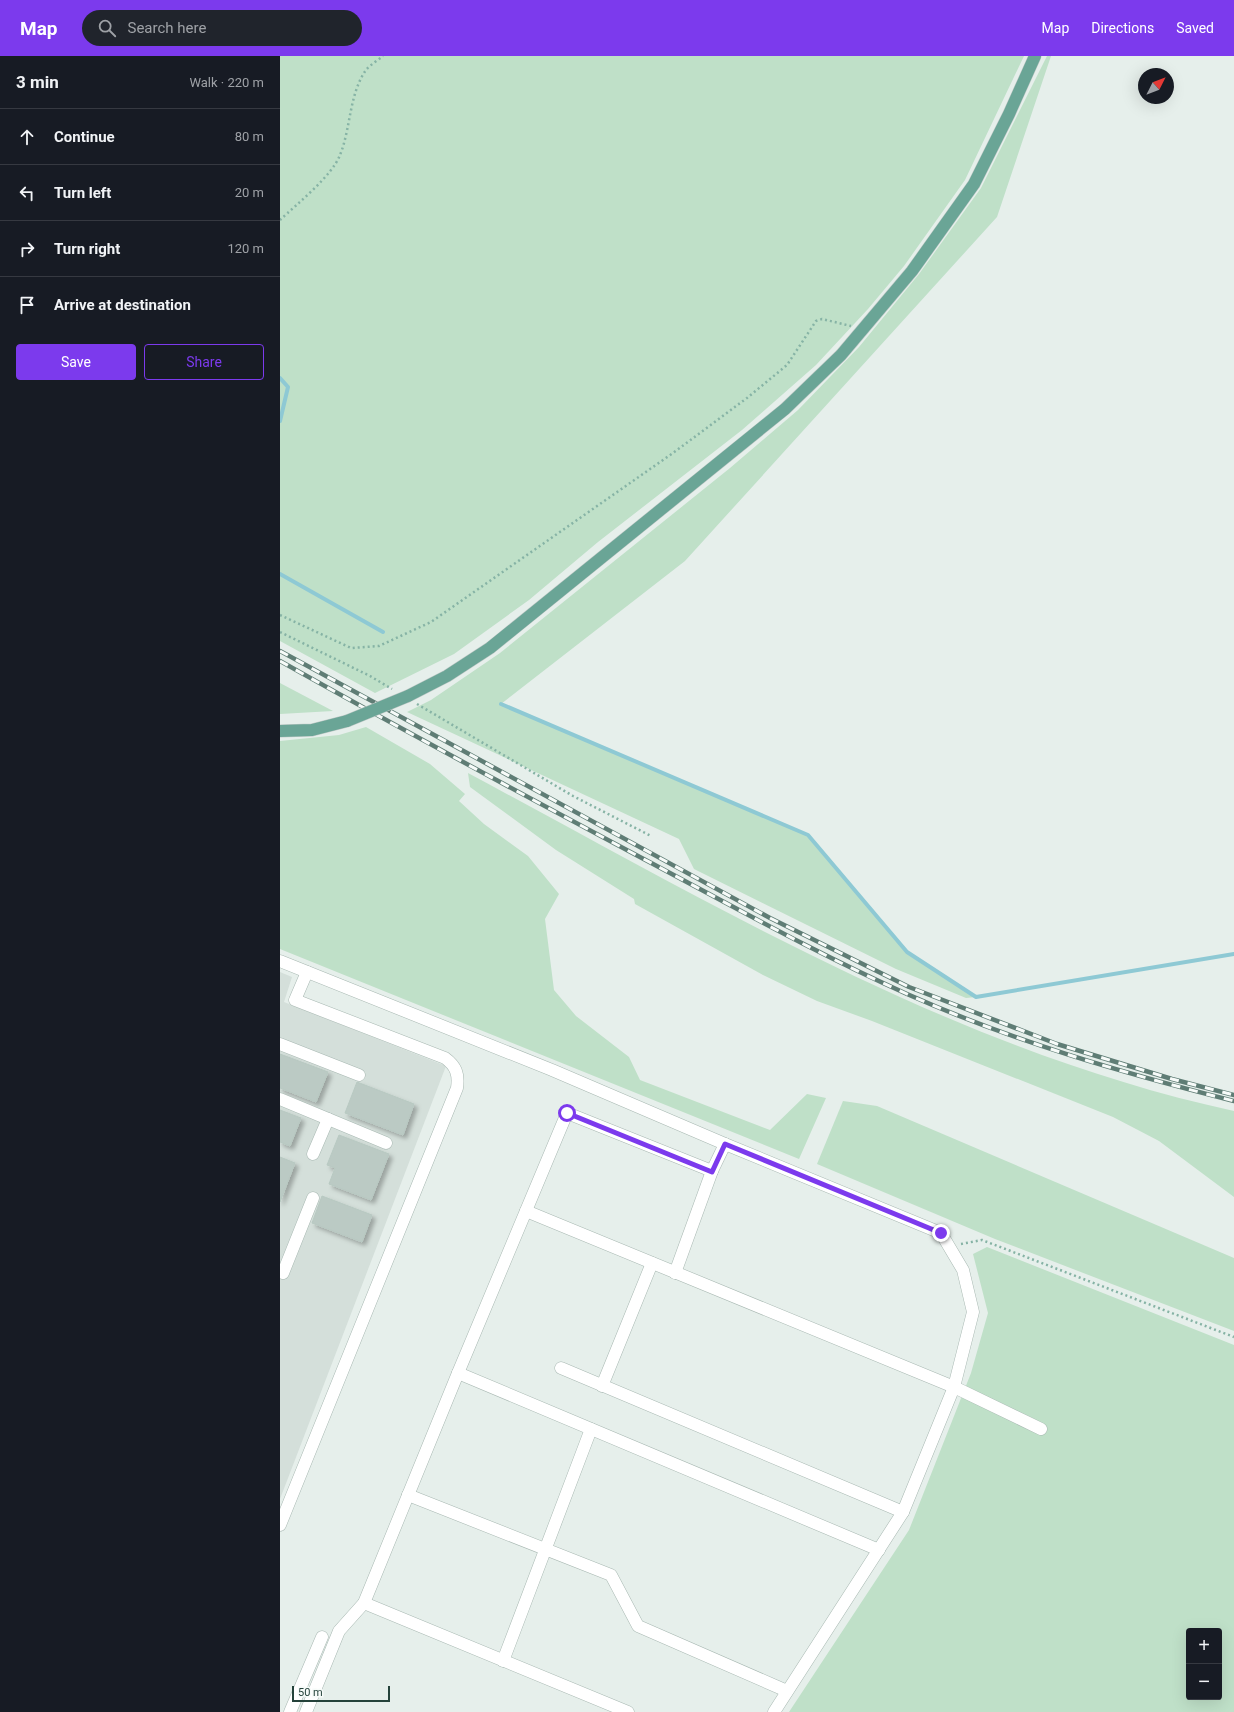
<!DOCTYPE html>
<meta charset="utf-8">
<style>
:root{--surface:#171b24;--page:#20242c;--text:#f1f3f6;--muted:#9ea1a6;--line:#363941;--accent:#7c3aed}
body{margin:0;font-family:Roboto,sans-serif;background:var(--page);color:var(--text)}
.controls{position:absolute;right:12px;bottom:12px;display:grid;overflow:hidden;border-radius:4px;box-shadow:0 4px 16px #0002}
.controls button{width:36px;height:36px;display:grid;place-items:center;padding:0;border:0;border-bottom:1px solid var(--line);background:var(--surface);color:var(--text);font:20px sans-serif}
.compass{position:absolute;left:858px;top:12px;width:36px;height:36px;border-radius:50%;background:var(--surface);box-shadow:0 4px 16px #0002;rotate:48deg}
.scale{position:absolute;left:12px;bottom:10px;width:98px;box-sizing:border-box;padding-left:4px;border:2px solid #24423a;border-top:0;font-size:11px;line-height:14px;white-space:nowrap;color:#24423a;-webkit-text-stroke:3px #f7fbf9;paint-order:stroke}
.stop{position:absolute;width:12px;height:12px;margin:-9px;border:3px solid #7c3aed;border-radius:50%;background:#fff}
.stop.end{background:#7c3aed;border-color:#fff;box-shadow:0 1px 4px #0008}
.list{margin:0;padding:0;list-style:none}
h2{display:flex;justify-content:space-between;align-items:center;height:52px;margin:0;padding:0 16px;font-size:17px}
h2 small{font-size:13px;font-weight:400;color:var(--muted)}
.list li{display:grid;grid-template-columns:26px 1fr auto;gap:12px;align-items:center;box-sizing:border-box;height:56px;padding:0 16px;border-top:1px solid var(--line)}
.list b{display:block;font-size:15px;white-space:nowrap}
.list em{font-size:13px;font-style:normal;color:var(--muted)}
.actions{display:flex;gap:8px;padding:12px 16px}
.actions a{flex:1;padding:9px 0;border:1px solid var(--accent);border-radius:4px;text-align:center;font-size:14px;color:var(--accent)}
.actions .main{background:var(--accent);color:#fff}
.icon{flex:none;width:22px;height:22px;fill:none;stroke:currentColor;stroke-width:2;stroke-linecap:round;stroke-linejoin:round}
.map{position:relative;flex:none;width:954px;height:1656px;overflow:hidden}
header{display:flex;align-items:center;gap:24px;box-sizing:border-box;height:56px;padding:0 20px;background:var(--accent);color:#fff}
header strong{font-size:19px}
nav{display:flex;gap:22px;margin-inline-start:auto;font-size:14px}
.search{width:280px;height:36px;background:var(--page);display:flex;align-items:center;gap:10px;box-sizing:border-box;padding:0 14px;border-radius:22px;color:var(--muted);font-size:15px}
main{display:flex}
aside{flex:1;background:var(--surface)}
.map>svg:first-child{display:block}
.built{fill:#d4dfda}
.green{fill:#bfe0c8;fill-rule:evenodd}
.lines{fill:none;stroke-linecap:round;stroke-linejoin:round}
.stream{stroke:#8ec9d4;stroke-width:4}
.building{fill:#bbcac4;stroke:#b8c9c2;filter:url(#shadow)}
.minor-casing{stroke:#a8b8b2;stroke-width:13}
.major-casing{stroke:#c2cac8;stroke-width:13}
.path{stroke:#86b3a5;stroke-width:2.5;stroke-dasharray:2 3;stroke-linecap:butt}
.minor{stroke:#fff;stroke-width:12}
.major{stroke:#6aa596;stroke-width:12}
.rail-casing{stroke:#5f7d75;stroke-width:4.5}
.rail{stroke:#f7fbf9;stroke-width:3;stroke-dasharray:9;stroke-linecap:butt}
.major-bridge-casing{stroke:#c2cac8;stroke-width:13;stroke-linecap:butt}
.major-bridge{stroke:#6aa596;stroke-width:12}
.route{stroke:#7c3aed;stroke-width:5}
</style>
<header>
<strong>Map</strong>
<div class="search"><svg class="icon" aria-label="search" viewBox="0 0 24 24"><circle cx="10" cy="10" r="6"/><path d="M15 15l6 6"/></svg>Search here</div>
<nav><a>Map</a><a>Directions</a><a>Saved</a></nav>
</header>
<main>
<aside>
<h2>3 min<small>Walk · 220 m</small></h2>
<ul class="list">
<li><svg class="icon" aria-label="ahead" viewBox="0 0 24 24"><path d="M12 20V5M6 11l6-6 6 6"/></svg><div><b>Continue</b></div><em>80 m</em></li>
<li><svg class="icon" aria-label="left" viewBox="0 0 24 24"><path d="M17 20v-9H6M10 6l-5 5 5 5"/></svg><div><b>Turn left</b></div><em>20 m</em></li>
<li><svg class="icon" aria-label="right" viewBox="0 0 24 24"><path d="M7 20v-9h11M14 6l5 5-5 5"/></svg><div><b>Turn right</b></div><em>120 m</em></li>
<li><svg class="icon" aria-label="arrive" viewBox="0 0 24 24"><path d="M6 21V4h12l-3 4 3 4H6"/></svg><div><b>Arrive at destination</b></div></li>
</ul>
<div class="actions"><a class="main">Save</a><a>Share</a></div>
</aside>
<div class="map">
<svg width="954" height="1656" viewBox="0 0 954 1656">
<defs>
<filter id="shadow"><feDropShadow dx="3.5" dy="3.5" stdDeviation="2" flood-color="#0004"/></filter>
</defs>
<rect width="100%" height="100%" fill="#e6efeb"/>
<polygon class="built" points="0,916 12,921 4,946 166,1010 0,1443"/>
<g class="green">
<polygon points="0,0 744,0 685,124 624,210 588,253 536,309 462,374 318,486 249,544 174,598 95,637 0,585"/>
<polygon points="767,0 771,0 717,161 405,505 221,648 528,779 627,896 696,941 686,942 616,913 414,813 399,783 127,656 151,644 220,597 450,412 518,354 579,291 639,218 701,132"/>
<polygon points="0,627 53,655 0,658"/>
<polygon points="86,671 150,708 185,738 179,745 204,768 248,800 279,838 265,863 274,934 296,960 349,1001 360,1024 490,1074 527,1038 546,1042 519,1103 0,893 0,685 59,679"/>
<path d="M188 717C434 849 678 995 954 1055V1141L879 1085 833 1061 592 965 537 945 483 919 355 848 354 843 276 794 190 731Z"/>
<polygon points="563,1045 597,1050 954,1202 954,1275 715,1183 537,1108"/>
<path d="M707 1191 954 1289V1656H509L629 1474 691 1317 708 1257 693 1198ZM909 1575H939V1641H909Z"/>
</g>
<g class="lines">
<g class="stream">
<polyline points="0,322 8,331 0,365"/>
<polyline points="0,518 103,576"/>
<polyline points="221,648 528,779 627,896 696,941 954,898"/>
</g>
</g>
<g class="building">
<polygon points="0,998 48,1016 36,1046 0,1032"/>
<polygon points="77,1026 134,1048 123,1079 65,1057"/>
<polygon points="0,1054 21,1062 10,1090 0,1086"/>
<polygon points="59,1079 109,1098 91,1144 49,1128 55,1112 47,1109"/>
<polygon points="0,1101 15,1107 0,1146"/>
<polygon points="42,1140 92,1159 82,1186 32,1167"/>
</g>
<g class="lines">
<g class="minor-casing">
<g id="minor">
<polyline points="0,905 272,1014 445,1088 661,1177 683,1214 693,1256 674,1331 623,1456 494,1656"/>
<polyline points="0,988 79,1019"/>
<polyline points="0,1043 106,1087"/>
<polyline points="33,1098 48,1063"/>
<polyline points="246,1155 674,1331 761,1373"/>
<polyline points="0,1216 3,1217 33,1142"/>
<polyline points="395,1217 432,1115"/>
<polyline points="281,1312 623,1456"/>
<polyline points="178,1317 599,1494"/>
<polyline points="322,1330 372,1207"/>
<polyline points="128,1439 331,1519 358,1570 507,1635"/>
<path d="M0 1469 177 1032C179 1018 176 1010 165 1002L15 944 27 916"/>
<polyline points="84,1547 348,1656"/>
<polyline points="223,1605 311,1373"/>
<polyline points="10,1656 42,1581"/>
<polyline points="26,1656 59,1575 84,1547 178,1317 287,1057 432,1115 445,1088"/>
</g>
</g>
<g class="major-casing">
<g id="major">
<polyline points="128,640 167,620 210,592 505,353 561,299 632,215 694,128 729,58 755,0"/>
<polyline points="0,675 32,674 67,665"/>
</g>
</g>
<g class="path">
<path d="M0 164C17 148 52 120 60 99 71 72 69 38 86 14 90 9 98 4 103 0"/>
<polyline points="0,559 71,592 99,590 151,566 393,397 467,342 507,309 536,265 542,263 571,270"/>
<polyline points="0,576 90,620 112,633"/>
<polyline points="137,648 293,740 371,780"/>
<polyline points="681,1188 702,1184 954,1281"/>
</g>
<use href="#minor" class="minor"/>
<use href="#major" class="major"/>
<g class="rail-casing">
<g id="rail">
<polyline points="0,595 490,862 629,931 777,988 892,1023 954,1039"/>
<path d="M0 605C119 672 238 736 358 800 447 847 535 897 627 938 732 985 843 1017 954 1045"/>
</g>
</g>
<use href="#rail" class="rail"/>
<g class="major-bridge-casing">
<polyline id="major-bridge" points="67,665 128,640"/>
</g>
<use href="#major-bridge" class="major-bridge"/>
</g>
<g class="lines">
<polyline class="route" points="287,1057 432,1116 445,1088 661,1177"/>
</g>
</svg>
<div class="controls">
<button>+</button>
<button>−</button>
</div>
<svg class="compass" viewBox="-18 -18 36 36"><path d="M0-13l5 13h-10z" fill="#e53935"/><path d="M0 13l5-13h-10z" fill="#9ea1a6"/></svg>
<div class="scale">50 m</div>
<div class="stop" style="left:287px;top:1057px"></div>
<div class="stop end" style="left:661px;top:1177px"></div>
</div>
</main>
